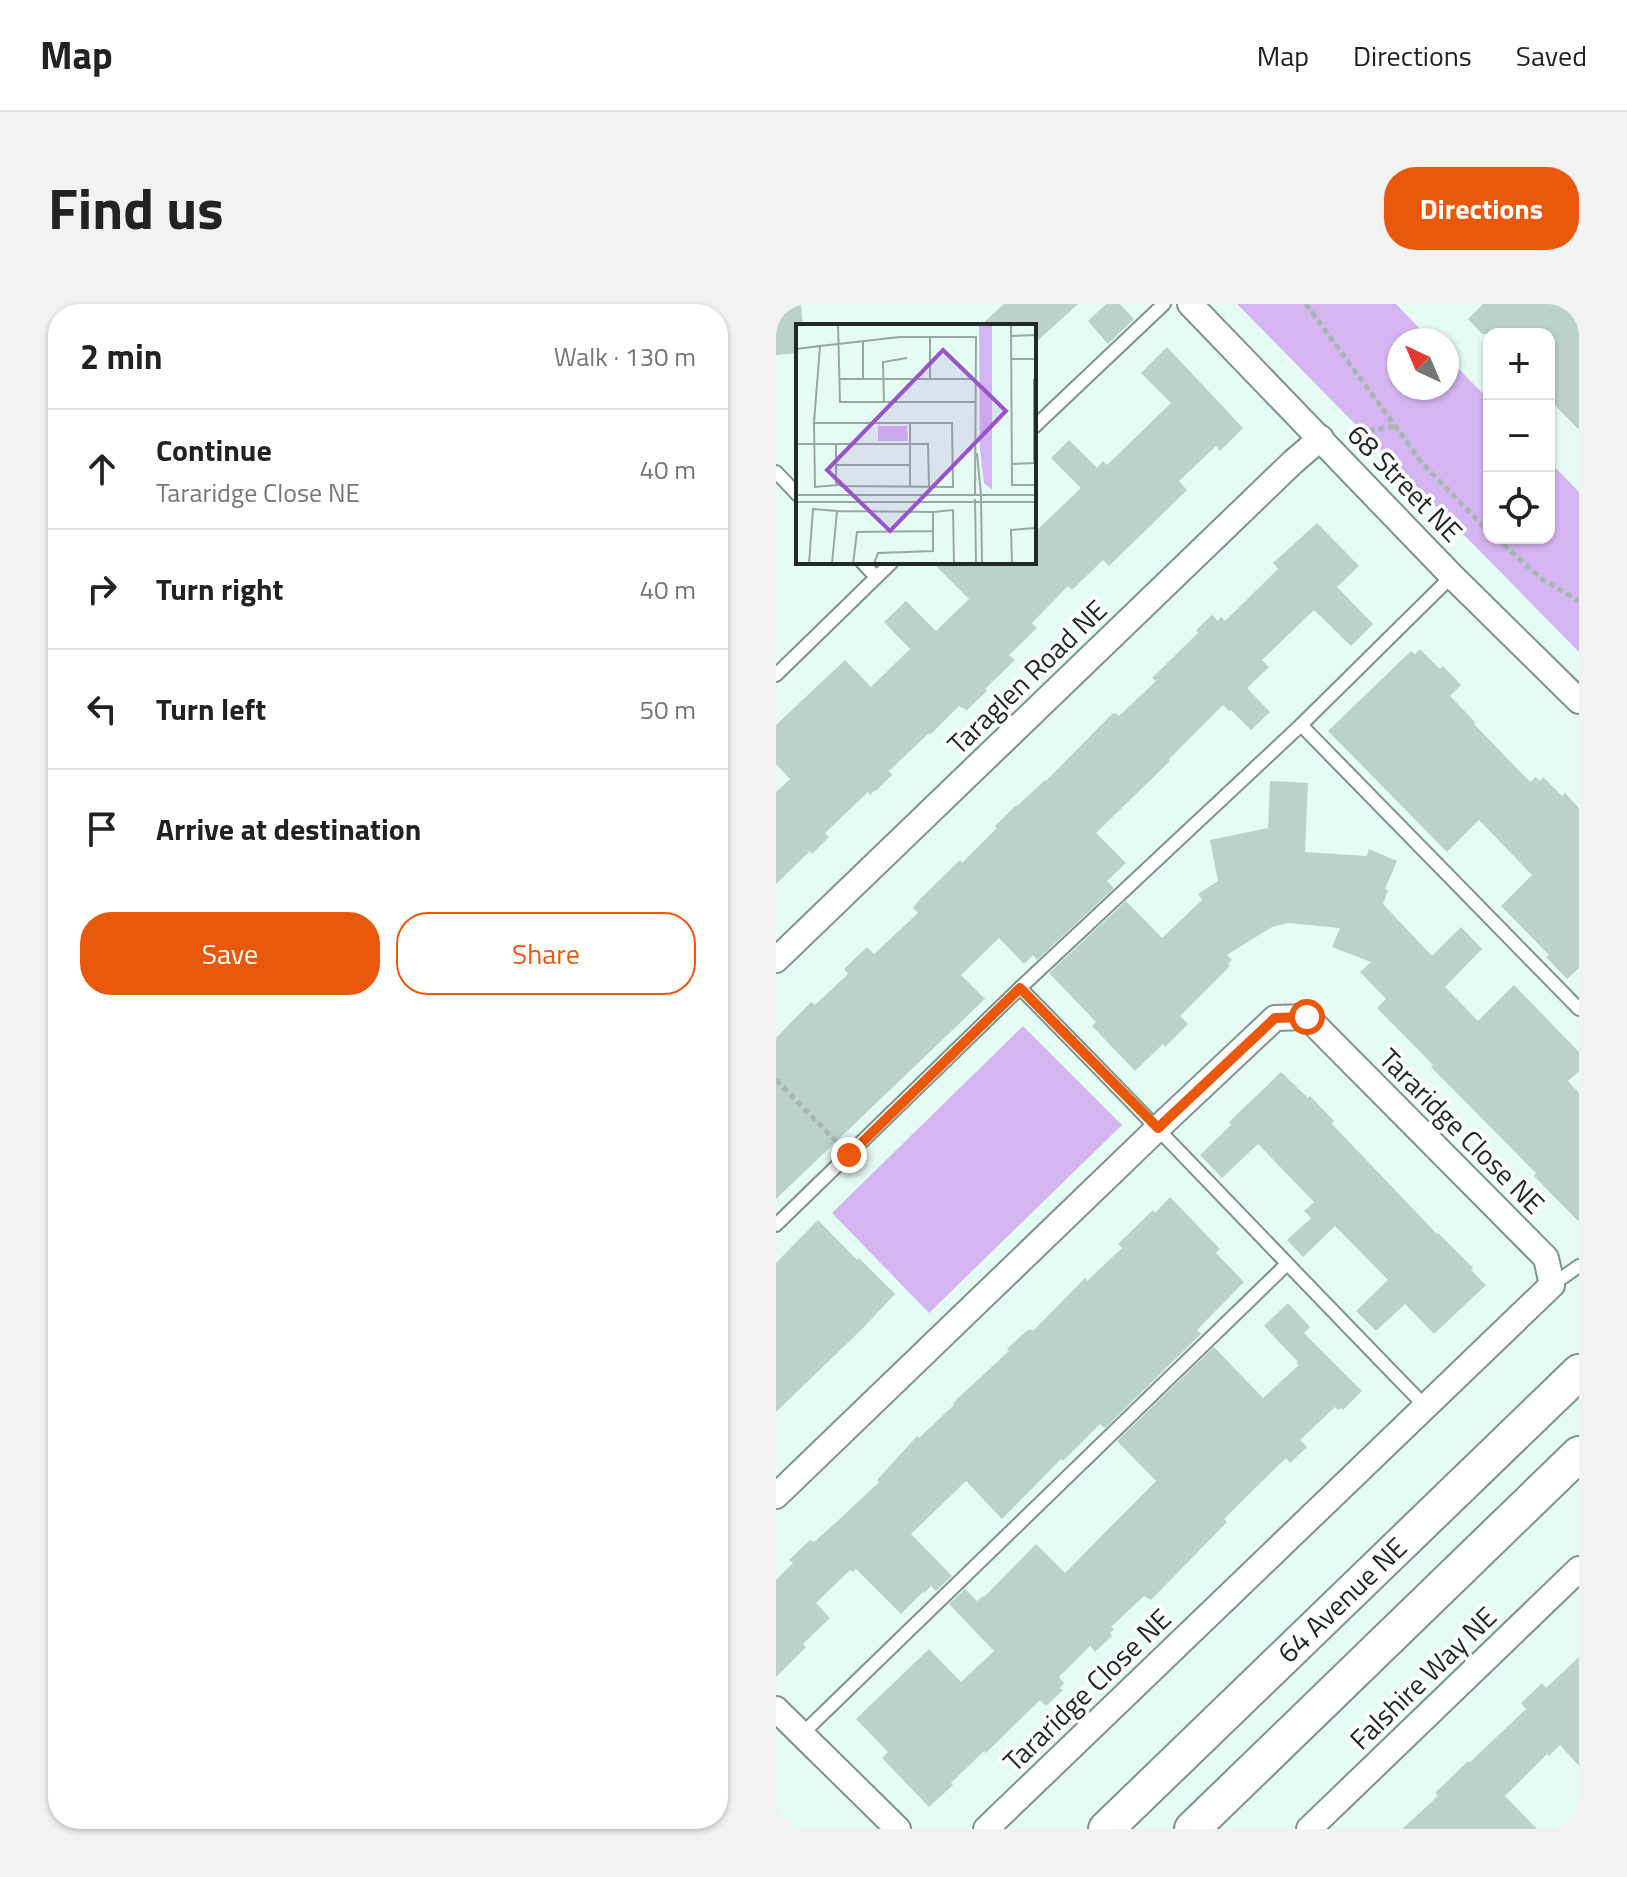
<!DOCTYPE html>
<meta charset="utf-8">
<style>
:root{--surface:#fff;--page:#f2f2f2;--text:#222;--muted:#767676;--line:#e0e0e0;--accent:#ea580c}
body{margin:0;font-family:"Titillium Web",sans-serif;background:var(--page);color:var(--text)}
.controls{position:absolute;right:24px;top:24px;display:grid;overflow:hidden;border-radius:16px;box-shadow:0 2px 6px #0004}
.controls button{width:72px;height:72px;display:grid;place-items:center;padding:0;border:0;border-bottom:2px solid var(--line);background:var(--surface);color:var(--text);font:40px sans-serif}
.compass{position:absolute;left:611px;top:24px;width:72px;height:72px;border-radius:50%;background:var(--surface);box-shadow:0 2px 6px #0004;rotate:316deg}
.stop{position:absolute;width:24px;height:24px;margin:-18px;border:6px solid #ea580c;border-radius:50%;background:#fff}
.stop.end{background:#ea580c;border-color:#fff;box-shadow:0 2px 8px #0008}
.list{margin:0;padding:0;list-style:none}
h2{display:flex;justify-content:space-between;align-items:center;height:104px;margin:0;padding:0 32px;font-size:34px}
h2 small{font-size:26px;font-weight:400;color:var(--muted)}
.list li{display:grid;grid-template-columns:52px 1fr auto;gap:24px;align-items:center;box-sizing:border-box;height:120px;padding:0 32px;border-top:2px solid var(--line)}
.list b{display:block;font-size:30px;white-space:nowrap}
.list p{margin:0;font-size:26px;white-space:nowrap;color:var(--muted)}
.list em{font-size:26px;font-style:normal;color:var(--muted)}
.actions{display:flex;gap:16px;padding:24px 32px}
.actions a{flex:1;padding:18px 0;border:2px solid var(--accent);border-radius:32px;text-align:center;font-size:28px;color:var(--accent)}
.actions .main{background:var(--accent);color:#fff}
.icon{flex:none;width:44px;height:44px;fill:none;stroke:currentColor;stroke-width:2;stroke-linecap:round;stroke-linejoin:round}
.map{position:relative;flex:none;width:803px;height:1525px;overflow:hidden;border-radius:32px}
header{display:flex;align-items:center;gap:48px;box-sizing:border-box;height:112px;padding:0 40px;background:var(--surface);border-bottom:2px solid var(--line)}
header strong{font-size:38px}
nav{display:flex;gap:44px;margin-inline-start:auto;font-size:28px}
.intro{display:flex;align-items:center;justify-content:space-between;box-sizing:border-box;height:192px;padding:0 48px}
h1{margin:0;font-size:56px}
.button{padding:20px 36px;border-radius:32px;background:var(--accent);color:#fff;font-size:28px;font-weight:700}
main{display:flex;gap:48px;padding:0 48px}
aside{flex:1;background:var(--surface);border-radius:32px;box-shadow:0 2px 6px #0004}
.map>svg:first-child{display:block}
.green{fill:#d5b5f1}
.building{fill:#bbd2ca}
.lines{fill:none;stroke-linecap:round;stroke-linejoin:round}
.service-casing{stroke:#7e938c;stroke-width:16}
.minor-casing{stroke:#7e938c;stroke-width:28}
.secondary-casing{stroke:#7e938c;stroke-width:38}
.path{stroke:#a6b8b2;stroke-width:5;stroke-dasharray:6 4;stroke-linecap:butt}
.service{stroke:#fff;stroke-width:12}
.minor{stroke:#fff;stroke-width:24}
.secondary{stroke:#fff;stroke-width:34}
.route{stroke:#ea580c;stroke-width:10}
.labels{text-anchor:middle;stroke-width:7;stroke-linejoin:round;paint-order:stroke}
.street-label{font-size:28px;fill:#212926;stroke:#fff}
.inset-road{fill:none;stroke:#97a8a2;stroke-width:2}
.view{fill:#9854c8;fill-opacity:0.15;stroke:#9854c8;stroke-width:4}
.inset-edge{fill:none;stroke:#212926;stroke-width:4}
</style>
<header>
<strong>Map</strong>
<nav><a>Map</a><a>Directions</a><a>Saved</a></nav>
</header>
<div class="intro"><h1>Find us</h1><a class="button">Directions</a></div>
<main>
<aside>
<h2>2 min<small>Walk · 130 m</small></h2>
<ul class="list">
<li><svg class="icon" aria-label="ahead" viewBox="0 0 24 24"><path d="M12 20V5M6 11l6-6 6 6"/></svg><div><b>Continue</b><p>Tararidge Close NE</p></div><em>40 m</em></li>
<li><svg class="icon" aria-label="right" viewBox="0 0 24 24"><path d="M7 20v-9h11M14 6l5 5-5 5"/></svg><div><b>Turn right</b></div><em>40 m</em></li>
<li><svg class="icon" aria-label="left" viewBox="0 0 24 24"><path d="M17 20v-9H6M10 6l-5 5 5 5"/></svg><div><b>Turn left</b></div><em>50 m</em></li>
<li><svg class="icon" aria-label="arrive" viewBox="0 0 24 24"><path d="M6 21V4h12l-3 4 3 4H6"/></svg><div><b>Arrive at destination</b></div></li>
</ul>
<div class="actions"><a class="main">Save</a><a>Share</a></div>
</aside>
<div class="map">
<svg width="803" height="1525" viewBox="0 0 803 1525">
<rect width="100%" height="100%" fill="#e5fcf4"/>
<g class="green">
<polygon points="461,0 620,0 655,36 623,36 623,84 671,84 671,53 713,96 713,234 773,234 773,157 803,188 803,348"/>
<polygon points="247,722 346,821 153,1009 56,909"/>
</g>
<g class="building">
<polygon points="0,0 25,0 27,22 22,22 22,49 0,51"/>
<polygon points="228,0 302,0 258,40 258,22 204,22"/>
<polygon points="330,0 344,0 358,15 332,40 312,17"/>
<polygon points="707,0 786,0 803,18 803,126 773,95 773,30 706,30 692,15"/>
<polygon points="391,43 467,124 444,147 440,142 403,177 411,186 333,262 327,256 296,286 292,282 256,319 261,324 233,351 239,356 209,385 211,387 191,406 183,402 154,431 153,429 113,467 116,471 100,487 99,486 94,491 92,488 49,529 53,533 36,550 34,547 0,580 0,488 14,475 0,460 0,421 69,356 95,383 134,345 108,318 130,297 160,327 193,295 156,258 258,258 258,229 305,184 275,154 293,136 321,164 327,157 331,161 395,99 365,69"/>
<polygon points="541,219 583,262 561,283 597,320 575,342 538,306 486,356 493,363 471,384 494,408 475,426 455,406 453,407 447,401 393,455 394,457 320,529 350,559 331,577 338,584 261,656 257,651 248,660 223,634 185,671 209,695 0,895 0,734 35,698 39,701 72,670 68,665 91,643 98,650 142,609 137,604 143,596 184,556 186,559 221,524 219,522 240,501 241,502 269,476 270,477 336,410 340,409 343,412 380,377 376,374 422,329 420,326 436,311 442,317 445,313 449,317 502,265 497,259"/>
<polygon points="644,345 664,365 667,362 685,381 674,392 700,419 698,420 754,478 760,473 764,477 767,473 786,492 789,489 803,504 803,664 791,675 770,653 773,651 725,602 756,571 703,516 671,548 552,427 635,347 639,350"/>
<polygon points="494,477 532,479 529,548 591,552 593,545 621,557 609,585 612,586 607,600 656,652 685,623 706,645 669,683 702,717 738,681 803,748 803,767 792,777 803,789 803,918 758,872 760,869 655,763 657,761 601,704 610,695 584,668 595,658 556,643 564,624 512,619 496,623 451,651 456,656 452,660 454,662 404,712 412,720 389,743 387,740 359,767 316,722 320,718 273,669 350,597 386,634 426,596 422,590 442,577 434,536 492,524"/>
<polygon points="505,768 532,794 534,792 558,817 556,820 661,930 662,929 697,964 695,966 710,981 658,1030 629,1000 600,1027 580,1007 612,976 559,922 527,953 511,936 535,914 528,907 538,898 482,840 446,874 424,851 455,821 453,818"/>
<polygon points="394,893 444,945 440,949 468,978 421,1026 425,1030 329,1124 324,1120 287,1157 285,1155 226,1215 190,1177 135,1230 176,1272 160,1287 155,1282 148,1289 147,1288 125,1310 80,1265 77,1268 74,1266 40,1299 54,1314 27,1340 30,1343 0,1373 0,1276 17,1259 13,1256 34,1236 38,1238 66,1213 103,1178 101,1176 141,1132 143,1134 178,1101 177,1100 181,1095 233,1047 231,1045 249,1028 254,1025 257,1027 309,974 311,977 346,944 342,940 377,906 379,909"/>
<polygon points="42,916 81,956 83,954 119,990 87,1024 0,1108 0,959"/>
<polygon points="512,999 534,1023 528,1029 586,1087 567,1106 565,1104 562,1106 559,1103 524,1136 531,1143 514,1159 510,1154 471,1192 448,1215 451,1218 375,1296 368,1292 335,1323 338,1325 334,1329 336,1332 319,1348 314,1342 283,1373 288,1379 284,1384 287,1386 270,1402 264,1396 210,1449 208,1447 175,1479 177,1481 153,1503 106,1454 112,1448 80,1415 153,1345 185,1378 218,1347 173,1300 189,1285 201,1297 207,1292 208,1293 260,1240 289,1269 380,1177 341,1137 438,1043 487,1094 523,1061 520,1059 522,1058 488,1022"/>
<polygon points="803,1353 803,1462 784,1441 773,1452 771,1450 729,1492 761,1525 626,1525 662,1492 659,1489 692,1457 693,1459 750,1405 745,1399 766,1379 770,1384"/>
</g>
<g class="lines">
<g class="service-casing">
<g id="service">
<polyline points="258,123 388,0"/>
<polyline points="0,168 22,191"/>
<polyline points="86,258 100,273"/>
<polyline points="0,371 116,258"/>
<polyline points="525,421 676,272"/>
<path d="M244 684C381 822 514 964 650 1103"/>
<polyline points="0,921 244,684 525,421 803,705"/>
<polyline points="776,981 803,962"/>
<polyline points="26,1430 511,960"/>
</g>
</g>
<g class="minor-casing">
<g id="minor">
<polyline points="414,0 676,272 803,397"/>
<polyline points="0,656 517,158 545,134"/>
<polyline points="0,1192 382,824 499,714 531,713 770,954 776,981 210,1525"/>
<polyline points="0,1405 122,1525"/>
<polyline points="533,1525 803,1265"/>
</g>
</g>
<g class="secondary-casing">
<g id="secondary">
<polyline points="330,1525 803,1068"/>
<polyline points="416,1525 803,1150"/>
</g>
</g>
<g class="path">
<polyline points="530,0 646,159 713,228"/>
<polyline points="573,130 620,122"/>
<polyline points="720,234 766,275 803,297"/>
<polyline points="0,776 61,838"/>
</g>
<use href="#service" class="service"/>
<use href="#minor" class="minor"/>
<use href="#secondary" class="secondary"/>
</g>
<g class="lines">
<polyline class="route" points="73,851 244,684 382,824 499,714 531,713"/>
</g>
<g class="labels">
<g class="street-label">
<text transform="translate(629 179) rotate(46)" y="10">68 Street NE</text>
<text transform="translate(251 373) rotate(-44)" y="10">Taraglen Road NE</text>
<text transform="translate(686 827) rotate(45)" y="10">Tararidge Close NE</text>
<text transform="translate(566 1296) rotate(-44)" y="10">64 Avenue NE</text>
<text transform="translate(647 1374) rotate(-44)" y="10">Falshire Way NE</text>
<text transform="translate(311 1386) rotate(-44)" y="10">Tararidge Close NE</text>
</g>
</g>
<g transform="translate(20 20)">
<rect width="240" height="240" fill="#e5fcf4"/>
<path d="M183 0H196V166L188 159 184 125ZM82 102H111L112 117H82Z" fill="#d5b5f1"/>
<path class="inset-road" d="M42 0 44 78H180M215 0 216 161H240M215 12 240 11M67 17V55M24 22 104 13H180L179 171M0 25 24 22 18 99H156L157 163 45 162 40 159V120M215 35H240M43 55H180M134 55V13M88 78 87 38 111 34M114 98V163M18 99 19 163 42 161M0 120H132L133 162M181 129 185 171H240M238 139V55M215 140 240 139M41 141H114M0 171H185L186 240M179 175 180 240M0 178H185M185 178H240M137 188 157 186 158 240M13 240 17 185 41 187M36 240 41 187 137 188V227L82 229 78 240M57 240 61 208 137 207M216 240 215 206 240 204"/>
<path class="view" d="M147 26 210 87 94 207 31 146Z"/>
<rect width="240" height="240" class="inset-edge"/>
</g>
</svg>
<div class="controls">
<button>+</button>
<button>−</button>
<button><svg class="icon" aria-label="locate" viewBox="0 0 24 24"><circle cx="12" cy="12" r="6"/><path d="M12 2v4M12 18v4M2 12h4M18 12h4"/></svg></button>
</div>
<svg class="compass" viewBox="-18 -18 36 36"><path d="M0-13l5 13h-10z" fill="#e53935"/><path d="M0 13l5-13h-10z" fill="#767676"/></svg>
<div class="stop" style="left:531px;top:713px"></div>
<div class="stop end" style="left:73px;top:851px"></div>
</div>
</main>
